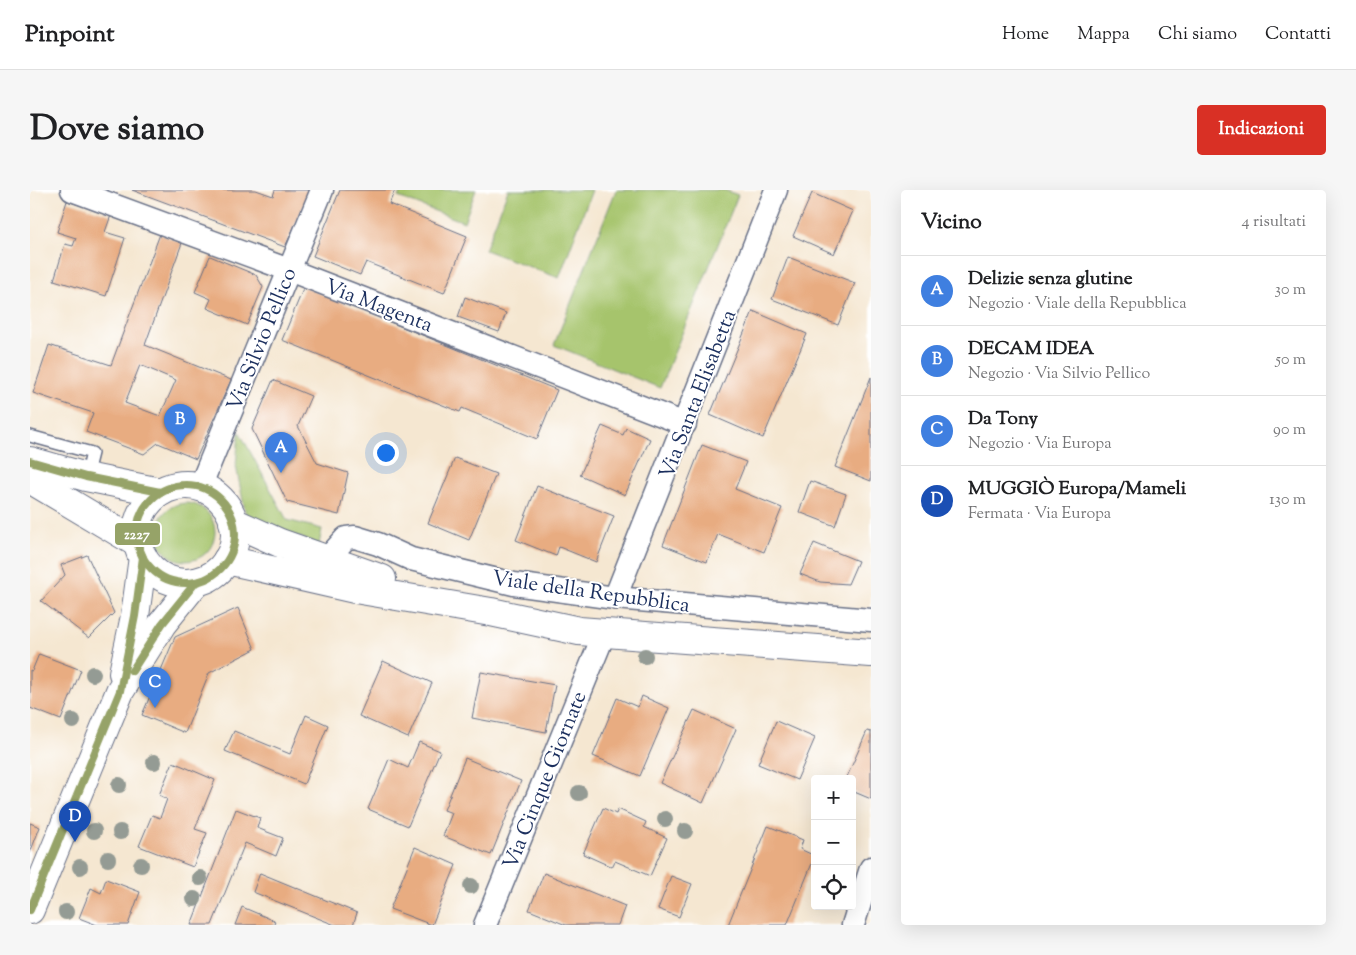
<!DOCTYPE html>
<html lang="it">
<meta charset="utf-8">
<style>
:root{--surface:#fff;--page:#f6f6f6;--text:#202124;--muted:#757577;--line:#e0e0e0;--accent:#d93025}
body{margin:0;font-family:"Sorts Mill Goudy",serif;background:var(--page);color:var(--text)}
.controls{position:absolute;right:15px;bottom:15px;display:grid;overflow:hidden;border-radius:5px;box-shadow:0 5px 20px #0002}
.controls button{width:45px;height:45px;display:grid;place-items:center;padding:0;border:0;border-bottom:1px solid var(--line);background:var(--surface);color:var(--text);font:25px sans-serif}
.you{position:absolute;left:355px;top:262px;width:18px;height:18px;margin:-12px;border:4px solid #fff;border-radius:50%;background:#1a73e8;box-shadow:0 0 0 8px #1a73e833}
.badge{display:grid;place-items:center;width:32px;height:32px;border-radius:50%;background:var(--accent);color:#fff;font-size:16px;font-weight:700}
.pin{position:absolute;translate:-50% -41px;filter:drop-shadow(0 1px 2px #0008)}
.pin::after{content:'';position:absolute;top:26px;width:18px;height:15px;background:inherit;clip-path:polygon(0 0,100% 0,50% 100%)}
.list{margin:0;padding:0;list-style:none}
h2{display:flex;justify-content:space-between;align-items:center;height:65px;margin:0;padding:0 20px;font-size:21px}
h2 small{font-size:16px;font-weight:400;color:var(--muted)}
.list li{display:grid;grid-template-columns:32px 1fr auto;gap:15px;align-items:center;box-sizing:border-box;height:70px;padding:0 20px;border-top:1px solid var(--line)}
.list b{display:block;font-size:19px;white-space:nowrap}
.list p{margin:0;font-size:16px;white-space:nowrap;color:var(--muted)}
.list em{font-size:16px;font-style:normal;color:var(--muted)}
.icon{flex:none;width:28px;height:28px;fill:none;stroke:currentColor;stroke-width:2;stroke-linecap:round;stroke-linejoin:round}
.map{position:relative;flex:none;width:841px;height:735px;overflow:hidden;border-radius:5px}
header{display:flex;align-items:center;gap:30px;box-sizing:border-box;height:70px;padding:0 25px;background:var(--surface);border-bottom:1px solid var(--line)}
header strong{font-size:24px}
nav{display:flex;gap:28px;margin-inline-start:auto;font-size:18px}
.intro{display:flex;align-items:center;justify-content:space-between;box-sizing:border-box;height:120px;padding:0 30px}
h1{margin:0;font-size:35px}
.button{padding:12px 22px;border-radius:5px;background:var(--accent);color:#fff;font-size:18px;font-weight:700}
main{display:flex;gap:30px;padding:0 30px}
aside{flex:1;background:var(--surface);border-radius:5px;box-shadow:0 5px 20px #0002}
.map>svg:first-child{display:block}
.green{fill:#a6c46c;stroke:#607a65}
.building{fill:#e8ac81;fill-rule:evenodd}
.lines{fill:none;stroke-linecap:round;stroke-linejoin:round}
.lane-casing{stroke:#676f86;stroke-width:14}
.street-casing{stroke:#676f86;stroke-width:25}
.secondary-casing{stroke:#676f86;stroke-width:30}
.primary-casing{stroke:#676f86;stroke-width:30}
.lane{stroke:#fff;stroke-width:11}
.street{stroke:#fff;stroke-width:22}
.secondary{stroke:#fff;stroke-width:28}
.primary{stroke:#fff;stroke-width:28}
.bus-1-casing{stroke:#fff;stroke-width:11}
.bus-1{stroke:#96a368;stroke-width:8}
.tree{fill:#949b94}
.labels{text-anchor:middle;stroke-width:4;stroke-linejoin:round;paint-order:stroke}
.street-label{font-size:21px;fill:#1b2f5e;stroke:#fff}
.line-badge{stroke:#fff;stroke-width:2}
.badge-label{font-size:14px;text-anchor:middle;font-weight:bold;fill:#fff}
</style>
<header>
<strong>Pinpoint</strong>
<nav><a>Home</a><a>Mappa</a><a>Chi siamo</a><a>Contatti</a></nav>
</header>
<div class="intro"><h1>Dove siamo</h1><a class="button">Indicazioni</a></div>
<main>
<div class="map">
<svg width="841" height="735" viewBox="0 0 841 735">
<rect width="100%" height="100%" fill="#fff"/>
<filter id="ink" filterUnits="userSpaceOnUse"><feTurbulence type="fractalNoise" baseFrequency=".02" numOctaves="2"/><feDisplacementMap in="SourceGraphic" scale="10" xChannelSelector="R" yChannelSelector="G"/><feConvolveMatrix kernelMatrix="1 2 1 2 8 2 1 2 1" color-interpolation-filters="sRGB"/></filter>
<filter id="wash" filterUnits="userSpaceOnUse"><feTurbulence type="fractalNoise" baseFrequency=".0096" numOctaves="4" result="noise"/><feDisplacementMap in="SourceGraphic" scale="20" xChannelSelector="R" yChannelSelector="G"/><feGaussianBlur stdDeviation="1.12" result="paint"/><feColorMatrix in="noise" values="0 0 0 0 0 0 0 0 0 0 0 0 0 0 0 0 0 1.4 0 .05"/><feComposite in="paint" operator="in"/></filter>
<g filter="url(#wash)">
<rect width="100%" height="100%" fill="#f5e7d1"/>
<g class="green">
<polygon points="371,0 446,0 434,32 368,7"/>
<polygon points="478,0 562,0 529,88 455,60"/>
<polygon points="586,0 694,0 708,5 630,198 524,155"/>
<polygon points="209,241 257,330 292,339 289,355 216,326 206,276"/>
<circle cx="156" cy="342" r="29"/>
</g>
<g id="blocks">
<g class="building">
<polygon points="102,0 226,0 243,6 245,0 281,0 255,57"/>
<polygon points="310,0 365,0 359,14 437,46 414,103 336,72 330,85 283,66"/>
<polygon points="782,3 823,21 804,64 763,46"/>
<polygon points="37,11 81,25 75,42 95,48 76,106 24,90 35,54 43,56 46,48 27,42"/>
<path d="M130 44 152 53 115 155 201 190 166 269 128 253 114 264 56 242 63 223 3 203 19 155 81 175ZM110 175 146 190 130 226 95 213Z"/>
<polygon points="180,66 226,85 233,97 217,135 177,118 181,109 165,102"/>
<polygon points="758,67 825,93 808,135 742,109"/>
<polygon points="274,97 527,200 507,249 432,218 430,222 252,150"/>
<polygon points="435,107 476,123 469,142 428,127"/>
<polygon points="723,121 777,144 733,248 680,225"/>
<polygon points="841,187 841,291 805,277"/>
<polygon points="243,190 281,206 268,236 287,273 318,283 309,325 257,312 222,239"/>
<polygon points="572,236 593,245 596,238 620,249 595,305 550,285"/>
<polygon points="672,255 716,272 705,299 752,318 734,362 688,344 677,372 633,355"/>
<polygon points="425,268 466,284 439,350 398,333"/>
<polygon points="780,291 816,304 805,336 769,322"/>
<polygon points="507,296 584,326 566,372 529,357 526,366 486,350"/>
<polygon points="784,353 828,371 818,394 790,392 770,384"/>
<polygon points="57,365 84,423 59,448 11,411 35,385 31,375"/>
<polygon points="208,418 225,459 179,483 155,543 112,525 145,447"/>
<polygon points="9,464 51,480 31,530 0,518 0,480 2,481"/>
<polygon points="353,471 402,493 378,548 329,526"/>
<polygon points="451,482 525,495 516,542 442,528"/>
<polygon points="612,506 639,518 610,586 563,566 587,508 608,517"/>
<polygon points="664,520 706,539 673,613 630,593"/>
<polygon points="276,525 298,535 274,594 195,561 204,541 260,564"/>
<polygon points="746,531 785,548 767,590 728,574"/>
<polygon points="837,541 841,542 841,609 822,601 822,589 816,589"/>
<polygon points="389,552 410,561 378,636 338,619 359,569 378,578"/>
<polygon points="435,568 491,591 461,665 413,646 422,623 414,620"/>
<polygon points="143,572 185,590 165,639 177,643 163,677 109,656 122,625 130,628 137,609 129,605"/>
<polygon points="573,618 586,624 588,619 616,632 614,637 637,648 620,686 585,671 582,677 553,664"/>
<polygon points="206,619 230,628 227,638 253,648 246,666 215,653 182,735 161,735"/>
<polygon points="0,633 10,637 0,663"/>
<polygon points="738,636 773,650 770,659 785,666 757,735 698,735"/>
<polygon points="385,657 426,675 402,735 360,719"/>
<polygon points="230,683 327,723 323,735 305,735 223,702"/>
<polygon points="514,683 595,716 588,735 536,735 499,720"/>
<polygon points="641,686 662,694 649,727 628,719"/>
<polygon points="76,689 110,702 98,735 67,735 49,728 61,698 71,703"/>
<polygon points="212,717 245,731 244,735 205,735"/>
</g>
</g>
</g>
<g filter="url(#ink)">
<use href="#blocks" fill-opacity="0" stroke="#676f86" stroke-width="1"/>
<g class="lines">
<g class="lane-casing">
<polyline id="lane" points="0,246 62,263 56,287"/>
</g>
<g class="street-casing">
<g id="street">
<polyline points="42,0 259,80 655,234"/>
<polyline points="170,297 292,0"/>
<polyline points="296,370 316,348 325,347 348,354 381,369 484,394 585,408 841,430"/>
<polyline points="585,408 746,0"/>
<polyline points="455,735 574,444"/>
<polyline points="823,735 841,678"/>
</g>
</g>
<g class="secondary-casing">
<g id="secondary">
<polyline points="93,483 105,426 113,367"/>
<polyline points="0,720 90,501 132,434 166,392"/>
</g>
</g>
<g class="primary-casing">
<g id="primary">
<polyline points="0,271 56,287 130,302"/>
<polyline points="0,289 107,353"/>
<circle cx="156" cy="344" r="49"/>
<polyline points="203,332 250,353 352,389"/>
<polyline points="197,370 325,399 461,422 549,441 841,463"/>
</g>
</g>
<use href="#lane" class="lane"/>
<use href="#street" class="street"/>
<use href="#secondary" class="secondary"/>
<use href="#primary" class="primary"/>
<g class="bus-1-casing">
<g id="bus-1">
<polyline points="0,271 56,287 130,302"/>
<circle cx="156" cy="344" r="49"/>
<polyline points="102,481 132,434 166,392"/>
<polyline points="0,720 90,501 105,426 113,367 107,353"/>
</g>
</g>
<use href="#bus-1" class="bus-1"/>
</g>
<g class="tree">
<circle cx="615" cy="466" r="8"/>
<circle cx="63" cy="484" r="8"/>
<circle cx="43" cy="531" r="8"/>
<circle cx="124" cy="572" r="8"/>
<circle cx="89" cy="595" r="8"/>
<circle cx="549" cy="603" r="8"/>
<circle cx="635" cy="629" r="8"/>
<circle cx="64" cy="641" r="8"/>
<circle cx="655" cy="641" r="8"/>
<circle cx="90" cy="642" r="8"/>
<circle cx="78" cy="669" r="8"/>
<circle cx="111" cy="675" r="8"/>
<circle cx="50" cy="677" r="8"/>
<circle cx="170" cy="688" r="8"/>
<circle cx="441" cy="696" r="8"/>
<circle cx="164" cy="709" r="8"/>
<circle cx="36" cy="722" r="8"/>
</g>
</g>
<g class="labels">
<g class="street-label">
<text transform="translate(349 115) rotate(21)" y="7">Via Magenta</text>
<text transform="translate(231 149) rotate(-68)" y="7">Via Silvio Pellico</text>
<text transform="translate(667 204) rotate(-69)" y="7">Via Santa Elisabetta</text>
<text transform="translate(561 401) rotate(8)" y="7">Viale della Repubblica</text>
<text transform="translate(514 590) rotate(-68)" y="7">Via Cinque Giornate</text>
</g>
</g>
<rect class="line-badge" x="84" y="332" width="47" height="24" rx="5" fill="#96a368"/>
<g class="badge-label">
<text x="107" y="349">z227</text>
</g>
</svg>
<div class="controls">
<button>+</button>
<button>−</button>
<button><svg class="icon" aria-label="locate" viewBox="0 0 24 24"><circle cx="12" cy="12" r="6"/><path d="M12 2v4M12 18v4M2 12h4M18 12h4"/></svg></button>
</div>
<div class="you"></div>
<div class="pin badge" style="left:251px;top:283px;background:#3f7fe0">A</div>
<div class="pin badge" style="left:150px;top:255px;background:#3f7fe0">B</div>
<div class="pin badge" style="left:125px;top:518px;background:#3f7fe0">C</div>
<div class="pin badge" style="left:45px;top:652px;background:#1a4fb4">D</div>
</div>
<aside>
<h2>Vicino<small>4 risultati</small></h2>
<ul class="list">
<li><span class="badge" style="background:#3f7fe0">A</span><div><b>Delizie senza glutine</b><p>Negozio · Viale della Repubblica</p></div><em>30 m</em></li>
<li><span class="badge" style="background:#3f7fe0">B</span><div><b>DECAM IDEA</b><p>Negozio · Via Silvio Pellico</p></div><em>50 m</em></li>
<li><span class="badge" style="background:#3f7fe0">C</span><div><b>Da Tony</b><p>Negozio · Via Europa</p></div><em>90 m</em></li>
<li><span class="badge" style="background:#1a4fb4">D</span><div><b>MUGGIÒ Europa/Mameli</b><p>Fermata · Via Europa</p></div><em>130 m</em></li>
</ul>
</aside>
</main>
